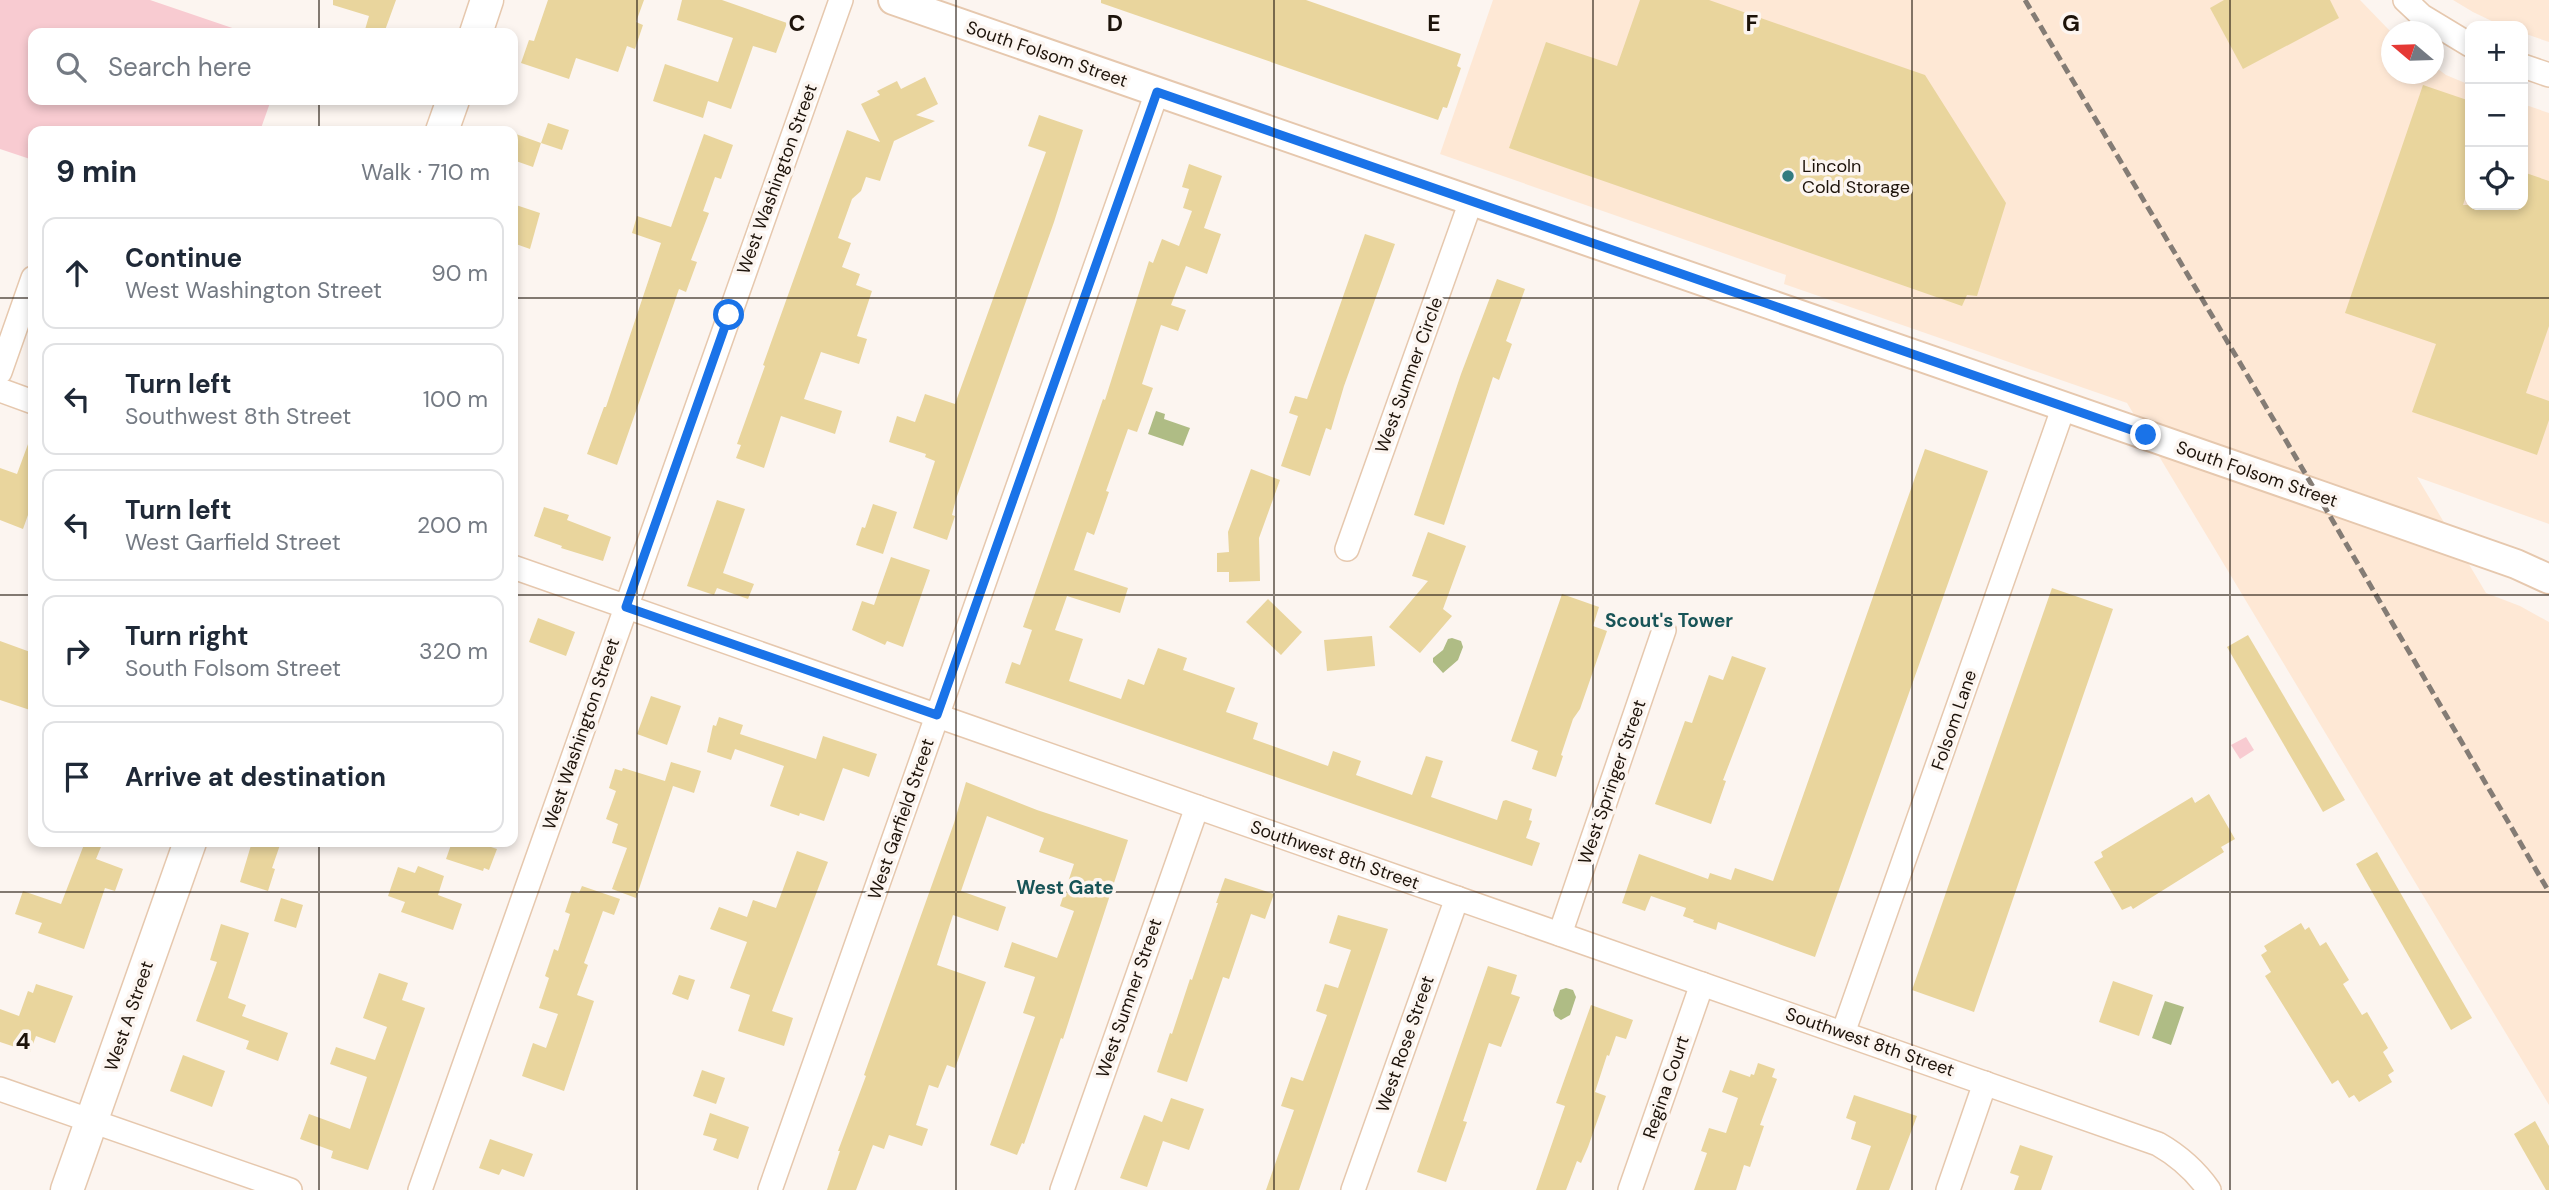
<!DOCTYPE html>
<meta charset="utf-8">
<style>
:root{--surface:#fff;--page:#f6f6f7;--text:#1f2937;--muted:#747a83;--line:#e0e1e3}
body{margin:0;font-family:"DM Sans",sans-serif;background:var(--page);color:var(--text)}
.controls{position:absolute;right:21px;top:21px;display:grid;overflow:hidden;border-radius:14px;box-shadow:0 4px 10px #0003}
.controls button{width:63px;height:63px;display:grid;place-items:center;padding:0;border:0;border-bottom:2px solid var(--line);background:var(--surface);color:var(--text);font:35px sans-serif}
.compass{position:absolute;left:2381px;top:21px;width:63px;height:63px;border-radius:50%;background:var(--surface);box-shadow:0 4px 10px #0003;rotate:289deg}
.stop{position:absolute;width:21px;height:21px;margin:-16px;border:5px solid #1a73e8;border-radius:50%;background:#fff}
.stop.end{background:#1a73e8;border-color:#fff;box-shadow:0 2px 7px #0008}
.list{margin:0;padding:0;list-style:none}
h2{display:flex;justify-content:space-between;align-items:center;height:91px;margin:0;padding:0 28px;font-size:30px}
h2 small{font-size:23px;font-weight:400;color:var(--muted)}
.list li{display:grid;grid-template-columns:46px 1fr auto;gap:21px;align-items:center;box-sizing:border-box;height:112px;margin:0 14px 14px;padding:0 14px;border:2px solid var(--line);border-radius:14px}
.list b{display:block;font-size:26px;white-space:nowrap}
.list p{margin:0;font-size:23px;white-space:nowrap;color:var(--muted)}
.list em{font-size:23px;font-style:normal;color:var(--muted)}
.icon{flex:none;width:38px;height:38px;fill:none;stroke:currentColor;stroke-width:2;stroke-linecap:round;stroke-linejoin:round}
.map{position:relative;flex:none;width:2549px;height:1190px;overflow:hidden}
.search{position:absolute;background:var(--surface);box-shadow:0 4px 10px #0003;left:28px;top:28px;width:490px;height:77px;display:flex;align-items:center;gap:18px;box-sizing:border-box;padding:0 24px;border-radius:14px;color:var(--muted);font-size:26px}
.panel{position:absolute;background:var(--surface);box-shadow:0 4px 10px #0003;left:28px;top:126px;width:490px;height:721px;border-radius:14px}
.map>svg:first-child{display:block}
.built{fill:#fee8d5}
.green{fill:#f8cbd1}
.water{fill:#afbc85}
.building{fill:#e9d59d}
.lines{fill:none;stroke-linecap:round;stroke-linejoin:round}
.minor-casing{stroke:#e6c8ae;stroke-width:26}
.tertiary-casing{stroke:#e6c8ae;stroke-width:32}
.secondary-casing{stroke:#e6c8ae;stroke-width:35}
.minor{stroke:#fff;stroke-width:23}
.tertiary{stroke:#fff;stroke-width:28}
.secondary{stroke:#fff;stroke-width:32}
.rail{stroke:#847c75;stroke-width:5;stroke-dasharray:10 5;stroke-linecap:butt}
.route{stroke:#1a73e8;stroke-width:9}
.grid{fill:none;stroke:#1d130a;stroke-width:2;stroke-opacity:0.55}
.poi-dot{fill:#337c80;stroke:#fcf5f0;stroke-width:2.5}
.labels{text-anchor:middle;stroke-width:7;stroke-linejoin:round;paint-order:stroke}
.street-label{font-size:18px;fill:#1d130a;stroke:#fcf5f0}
.poi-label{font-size:18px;fill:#1d130a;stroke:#fcf5f0;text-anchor:start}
.neighbourhood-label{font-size:19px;font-weight:bold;fill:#185457;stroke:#fcf5f0}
.grid-label{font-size:23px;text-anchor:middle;font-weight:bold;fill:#1d130a;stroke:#fcf5f0;stroke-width:7;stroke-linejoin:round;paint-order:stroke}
</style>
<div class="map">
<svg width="2549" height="1190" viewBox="0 0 2549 1190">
<rect width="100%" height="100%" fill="#fcf5f0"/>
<g class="built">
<polygon points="1493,0 2360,0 2391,32 2392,74 2434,74 2434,66 2446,75 2470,85 2470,205 2523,205 2523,104 2549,113 2549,524 2417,477 2486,593 2520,606 2549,622 2549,1105 2127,403 1784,284 1786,275 1440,154"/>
<polygon points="2453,0 2549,0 2549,42 2523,33 2523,26 2500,25 2473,12"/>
</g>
<g class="green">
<polygon points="0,0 150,0 247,33 33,33 33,100 271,100 260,131 33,131 33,160 0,149"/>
<polygon points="2246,737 2254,750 2240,759 2231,745"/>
</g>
<g class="water">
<polygon points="1156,411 1165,414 1164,419 1190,428 1183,446 1148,434"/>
<polygon points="1452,638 1461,641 1463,647 1458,660 1443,673 1433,662 1433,658 1443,650 1448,639"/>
<polygon points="1566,988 1573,990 1576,997 1570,1015 1561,1020 1555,1016 1553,1010 1560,990"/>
<polygon points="2165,1001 2184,1007 2171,1045 2152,1038"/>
</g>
<g class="building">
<polygon points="333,0 396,0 384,33 364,33 369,16 333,5"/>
<polygon points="548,0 644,0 636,22 643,25 635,49 627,46 618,72 576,58 569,79 521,63 529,40 534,41"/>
<polygon points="682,0 722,0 787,23 776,53 753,46 731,109 708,101 703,118 653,101 665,64 718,82 733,38 677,20"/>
<polygon points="1101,0 1306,0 1461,54 1457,66 1461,68 1447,108 1443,107 1438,120 1101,3"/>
<polygon points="1640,0 1709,0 1925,75 2006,203 1977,296 1967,295 1962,306 1509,148 1546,42 1617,66"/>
<polygon points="2224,0 2330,0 2339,18 2243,69 2210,8"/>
<polygon points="925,77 938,104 916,115 935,121 894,141 880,181 866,177 861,191 852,199 838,238 851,243 842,267 860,274 856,285 872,291 857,336 867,339 859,364 821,352 804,399 842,411 835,434 781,416 764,468 736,458 741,445 737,444 765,366 763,365 847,130 880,142 861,104 880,95 877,91 897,81 901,89"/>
<polygon points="2423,85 2470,101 2470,183 2463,205 2523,205 2523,172 2549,181 2549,326 2526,393 2549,401 2549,420 2537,455 2412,412 2436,344 2345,313"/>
<polygon points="1039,115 1083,130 1054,222 956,499 952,515 955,516 947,540 913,528 935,461 925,457 926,454 889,442 897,416 915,422 925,394 955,404 1046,152 1028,146"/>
<polygon points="548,123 569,130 562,150 541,143 533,167 513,160 513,133 541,143"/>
<polygon points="704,134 733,145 721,179 715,177 703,211 709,213 691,260 697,262 686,292 679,289 617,465 587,454 604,407 606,407 661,243 632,233 637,216 671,227"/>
<polygon points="1189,164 1222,176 1204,228 1221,234 1207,274 1186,266 1171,305 1186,310 1178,331 1161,325 1142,384 1153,388 1137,432 1128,429 1106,491 1109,492 1094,535 1087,532 1074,570 1128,588 1120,613 1067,596 1055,630 1083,639 1069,681 1121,699 1128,679 1144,685 1158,648 1187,658 1183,670 1235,688 1226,712 1258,723 1253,739 1328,766 1333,751 1361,761 1356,775 1412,795 1426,756 1443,761 1431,797 1497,820 1503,801 1506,800 1532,809 1529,820 1532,821 1526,838 1540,843 1532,866 1005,683 1012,662 1020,665 1032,630 1023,627 1103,399 1105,400 1149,261 1153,263 1162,239 1179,246 1192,211 1183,208 1189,189 1182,187"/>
<polygon points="513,204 540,213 530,249 513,243"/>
<polygon points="1365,234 1395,244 1344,386 1331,430 1326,428 1310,476 1281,466 1298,416 1289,413 1295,396 1307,399"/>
<polygon points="1497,279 1525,289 1506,341 1512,344 1499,380 1493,377 1444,525 1414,515 1461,374"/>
<polygon points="31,436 33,436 33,501 23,529 0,520 0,468 17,474"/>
<polygon points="1925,449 1988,471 1815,957 1718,922 1716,930 1693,922 1694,920 1683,916 1686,908 1651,896 1645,911 1622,903 1639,854 1708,879 1710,873 1731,880 1735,868 1773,881"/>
<polygon points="1251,469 1280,480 1259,538 1260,581 1229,582 1229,572 1217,572 1217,553 1229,552 1228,532"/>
<polygon points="717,500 745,509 723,573 754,584 748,599 717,588 714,595 687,586"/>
<polygon points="873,504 897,512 883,554 856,545 862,527 865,528"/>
<polygon points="544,507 569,515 567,520 611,537 603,561 561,548 562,546 534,536"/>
<polygon points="1428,532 1466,546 1443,609 1452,616 1420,653 1389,627 1428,581 1412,576"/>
<polygon points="891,557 930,570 903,647 887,641 885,645 852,630 862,601 874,605"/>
<polygon points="2052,588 2113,609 1974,1012 1912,990"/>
<polygon points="1562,594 1599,607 1593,626 1607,631 1580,709 1573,719 1561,755 1563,756 1556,777 1532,769 1538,751 1511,741"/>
<polygon points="1268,599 1302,632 1281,655 1246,622"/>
<polygon points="538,618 575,632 566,656 529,642"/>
<polygon points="2248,635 2345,800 2323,812 2227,647"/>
<polygon points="1372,636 1375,666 1327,671 1324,640"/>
<polygon points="0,641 33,653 33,711 0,700"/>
<polygon points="1732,656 1766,668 1723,780 1726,781 1711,824 1655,804 1685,721 1692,723 1709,675 1723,680"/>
<polygon points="651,696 681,706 667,745 637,734"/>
<polygon points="719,717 743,725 740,734 816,759 823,736 877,754 869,777 843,768 824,821 800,813 799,816 770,806 784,766 735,749 731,760 707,752 713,725 716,726"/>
<polygon points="671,762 701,771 694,793 673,786 636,898 612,889 627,848 612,843 618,824 606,819 616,791 609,788 615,769 622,771 623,768 665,781"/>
<polygon points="966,782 1037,810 1128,840 1063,1039 1061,1038 1024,1144 1022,1143 1017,1155 990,1145 1035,1017 1023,1013 1035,977 1004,967 1012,942 1057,958 1074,911 1060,906 1074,864 1039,852 1044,838 987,816 961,891 1006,907 998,931 953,915 937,965 986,982 955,1068 947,1065 938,1088 929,1085 916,1125 928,1129 922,1146 889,1135 884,1149 873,1145 856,1190 827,1190 840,1151 838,1151 866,1076 864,1075 954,823"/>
<polygon points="2209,794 2235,839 2221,847 2224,852 2133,909 2131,906 2122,910 2094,862 2103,857 2101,852 2192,797 2195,803"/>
<polygon points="85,842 103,842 96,859 123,869 115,891 105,888 84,949 38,933 42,923 15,914 23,891 61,904"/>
<polygon points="252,842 281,842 272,868 275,869 268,891 240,882"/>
<polygon points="452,842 493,842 491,847 497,849 489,870 484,868 483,871 446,859"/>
<polygon points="797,851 828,862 772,1011 793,1018 784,1046 738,1031 750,995 730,988 747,942 710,929 719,907 747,917 753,900 776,908"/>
<polygon points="2377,852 2472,1018 2451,1030 2356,864"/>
<polygon points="418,866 444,876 438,895 462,904 453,930 401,912 405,902 388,896 398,867 415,873"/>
<polygon points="1225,878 1274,894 1265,919 1251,914 1229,979 1223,977 1187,1082 1157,1072 1170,1033 1172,1034 1190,979 1192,980 1218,903 1216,903"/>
<polygon points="582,886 620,899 614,915 603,911 584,963 588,965 577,995 594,1001 564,1091 522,1076 533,1043 546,1048 558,1014 539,1008 549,978 545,976 554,949 558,951 570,914 565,912 572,891 579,893"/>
<polygon points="281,898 303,905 296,928 274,921"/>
<polygon points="1338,915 1388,929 1299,1190 1266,1190 1294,1110 1281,1106 1291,1077 1303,1081 1327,1015 1316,1011 1325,984 1338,988 1351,950 1329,943"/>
<polygon points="2301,923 2305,930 2309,927 2320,946 2326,942 2349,980 2343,984 2362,1015 2367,1012 2388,1048 2383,1052 2394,1071 2388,1075 2392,1082 2359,1102 2354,1095 2349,1098 2338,1080 2332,1084 2265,976 2271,972 2261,955 2267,951 2264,946"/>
<polygon points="221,924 249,933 228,998 246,1005 242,1016 288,1033 278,1061 246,1049 249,1041 196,1021 217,962 210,960"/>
<polygon points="1488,966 1517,975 1511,994 1520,997 1501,1047 1489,1043 1463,1121 1467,1122 1446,1182 1417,1172"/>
<polygon points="379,973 408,983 402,1000 425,1008 368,1170 331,1158 333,1151 300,1139 309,1114 350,1129 367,1077 330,1064 336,1047 375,1060 387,1027 363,1018"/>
<polygon points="679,975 695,980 688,1000 672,994"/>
<polygon points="2113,981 2153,995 2139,1036 2099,1022"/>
<polygon points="36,984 73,996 55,1043 36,1036 30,1052 0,1042 0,1009 19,1016 28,991 33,993"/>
<polygon points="1591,1005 1633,1020 1626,1039 1616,1036 1609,1056 1607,1055 1595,1092 1606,1096 1588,1147 1581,1163 1577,1161 1566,1190 1536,1190 1565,1106 1556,1103"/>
<polygon points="183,1055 225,1071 212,1107 170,1091"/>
<polygon points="1758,1063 1775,1069 1772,1077 1777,1079 1760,1125 1764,1126 1750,1167 1744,1165 1736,1190 1694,1190 1707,1153 1701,1151 1709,1128 1726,1133 1738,1098 1722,1092 1730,1070 1750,1077 1751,1074 1754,1075"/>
<polygon points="702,1070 725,1078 716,1104 693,1096"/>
<polygon points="1854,1095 1917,1116 1889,1190 1856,1190 1871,1146 1851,1139 1856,1122 1846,1118"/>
<polygon points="1171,1098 1204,1109 1189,1150 1163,1141 1147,1187 1120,1178 1144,1115 1162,1122"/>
<polygon points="710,1113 749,1127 738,1159 713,1150 717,1139 703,1135"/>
<polygon points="2535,1121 2549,1146 2549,1190 2546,1190 2514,1134"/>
<polygon points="490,1139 533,1154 524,1177 502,1169 499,1175 479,1168"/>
<polygon points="2020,1145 2053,1156 2041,1190 2014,1190 2019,1176 2010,1173"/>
</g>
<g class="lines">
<g class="minor-casing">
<g id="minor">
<polyline points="2405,0 2422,16 2470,45"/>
<polyline points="2523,66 2549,75"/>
<polyline points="0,372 33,278"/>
<polyline points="0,390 33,402"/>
<polyline points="1347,549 1471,201"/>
<path d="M513 567 2158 1144C2179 1156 2195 1170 2209 1190"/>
<polyline points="1560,934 1664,630"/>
<polyline points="1843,1033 2064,406"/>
<polyline points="0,1089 290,1190"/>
<polyline points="420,1190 841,0"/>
<polyline points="770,1190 1157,92"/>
<polyline points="1062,1190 1197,807"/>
<polyline points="1353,1190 1457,898"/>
<polyline points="1630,1190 1702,984"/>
<polyline points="1948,1190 1985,1083"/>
</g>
</g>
<g class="tertiary-casing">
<polyline id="tertiary" points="893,0 2319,495 2516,564 2549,579"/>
</g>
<g class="secondary-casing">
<g id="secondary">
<polyline points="476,33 487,0"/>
<polyline points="442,131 453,100"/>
<polyline points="67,1190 190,842"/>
</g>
</g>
<use href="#minor" class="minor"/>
<use href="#tertiary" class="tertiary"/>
<use href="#secondary" class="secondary"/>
<polyline class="rail" points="2025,0 2288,444 2549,892"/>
</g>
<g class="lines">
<polyline class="route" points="729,315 626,607 937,715 1157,92 2146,435"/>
</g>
<path class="grid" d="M319 0V33M637 0V1190M956 0V1190M1274 0V1190M1593 0V1190M1912 0V1190M2230 0V1190M319 100V131M0 298H33M513 298H2549M0 595H33M513 595H2549M319 842V1190M0 892H2549"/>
<circle class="poi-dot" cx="1788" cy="176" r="7"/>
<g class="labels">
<g class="street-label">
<text transform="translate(1047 54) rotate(19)" y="6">South Folsom Street</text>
<text transform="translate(777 179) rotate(-70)" y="6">West Washington Street</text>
<text transform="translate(1409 375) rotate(-70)" y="6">West Sumner Circle</text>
<text transform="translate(2257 474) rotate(19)" y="6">South Folsom Street</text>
<text transform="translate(1954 720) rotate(-71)" y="6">Folsom Lane</text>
<text transform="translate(581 734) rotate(-71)" y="6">West Washington Street</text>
<text transform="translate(1612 782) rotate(-71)" y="6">West Springer Street</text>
<text transform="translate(901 819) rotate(-71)" y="6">West Garfield Street</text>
<text transform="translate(1335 855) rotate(19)" y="6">Southwest 8th Street</text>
<text transform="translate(1129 998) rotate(-71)" y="6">West Sumner Street</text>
<text transform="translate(129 1016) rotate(-71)" y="6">West A Street</text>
<text transform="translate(1870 1042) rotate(19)" y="6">Southwest 8th Street</text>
<text transform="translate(1405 1044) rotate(-71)" y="6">West Rose Street</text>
<text transform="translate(1666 1087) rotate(-71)" y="6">Regina Court</text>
</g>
<g class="poi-label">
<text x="1802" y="172">Lincoln<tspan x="1802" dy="21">Cold Storage</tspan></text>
</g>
<g class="neighbourhood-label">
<text x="1669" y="627">Scout's Tower</text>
<text x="1065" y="894">West Gate</text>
</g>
</g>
<g class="grid-label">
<text x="797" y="31">C</text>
<text x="1115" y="31">D</text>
<text x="1434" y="31">E</text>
<text x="1752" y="31">F</text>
<text x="2071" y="31">G</text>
<text x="23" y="1049">4</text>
</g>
</svg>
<div class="controls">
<button>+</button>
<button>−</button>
<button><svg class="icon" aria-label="locate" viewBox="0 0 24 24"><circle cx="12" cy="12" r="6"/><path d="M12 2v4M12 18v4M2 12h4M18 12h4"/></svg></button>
</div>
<svg class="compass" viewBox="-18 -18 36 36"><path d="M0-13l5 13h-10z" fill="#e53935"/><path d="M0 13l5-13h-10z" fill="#747a83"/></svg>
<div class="stop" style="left:729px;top:315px"></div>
<div class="stop end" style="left:2146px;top:435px"></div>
<div class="search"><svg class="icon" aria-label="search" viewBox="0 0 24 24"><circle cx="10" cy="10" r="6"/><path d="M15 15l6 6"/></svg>Search here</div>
<section class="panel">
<h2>9 min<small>Walk · 710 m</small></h2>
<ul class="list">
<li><svg class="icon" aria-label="ahead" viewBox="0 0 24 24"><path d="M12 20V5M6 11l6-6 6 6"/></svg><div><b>Continue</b><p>West Washington Street</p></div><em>90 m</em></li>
<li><svg class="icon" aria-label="left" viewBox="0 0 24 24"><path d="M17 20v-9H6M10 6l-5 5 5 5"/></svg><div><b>Turn left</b><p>Southwest 8th Street</p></div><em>100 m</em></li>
<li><svg class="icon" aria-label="left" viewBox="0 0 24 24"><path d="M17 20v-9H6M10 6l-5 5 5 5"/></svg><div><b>Turn left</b><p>West Garfield Street</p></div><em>200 m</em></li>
<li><svg class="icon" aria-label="right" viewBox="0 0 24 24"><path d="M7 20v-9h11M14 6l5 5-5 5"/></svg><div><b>Turn right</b><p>South Folsom Street</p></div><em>320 m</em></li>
<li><svg class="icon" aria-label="arrive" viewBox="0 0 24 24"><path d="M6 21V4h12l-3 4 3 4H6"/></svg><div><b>Arrive at destination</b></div></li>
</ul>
</section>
</div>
